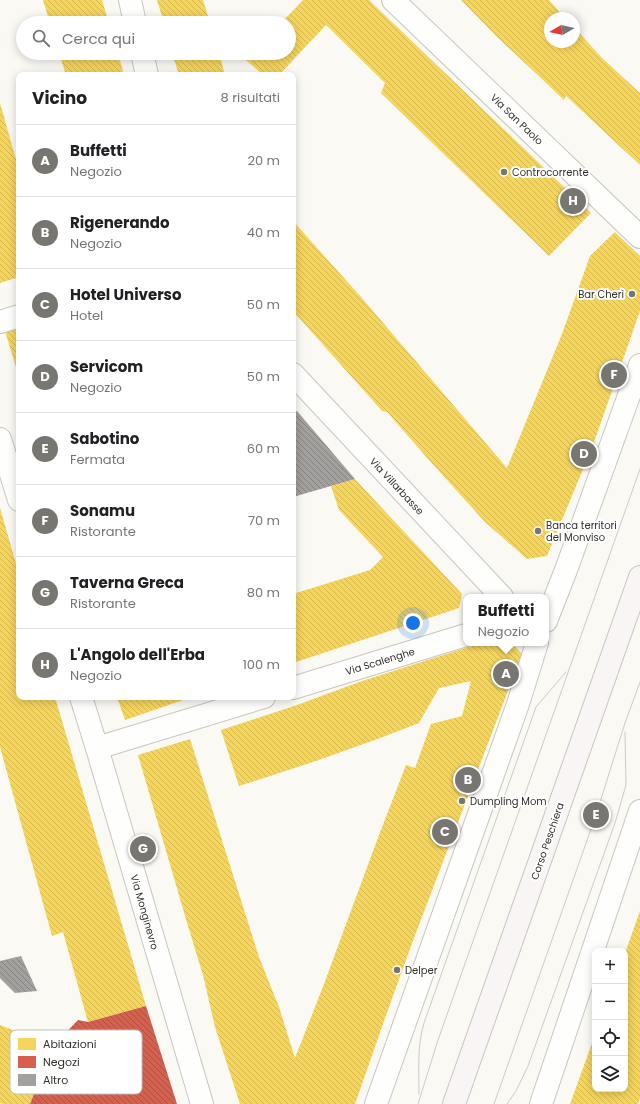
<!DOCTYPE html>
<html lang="it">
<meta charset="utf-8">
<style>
:root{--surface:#fff;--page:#f6f6f6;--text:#202124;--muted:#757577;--line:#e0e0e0;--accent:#787671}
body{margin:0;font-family:Poppins,sans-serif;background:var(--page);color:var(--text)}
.controls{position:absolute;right:12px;bottom:12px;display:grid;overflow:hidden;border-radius:8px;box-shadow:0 2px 10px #0003}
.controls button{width:36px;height:36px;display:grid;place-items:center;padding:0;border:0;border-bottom:1px solid var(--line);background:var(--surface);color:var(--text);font:20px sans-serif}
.compass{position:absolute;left:544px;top:12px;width:36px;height:36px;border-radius:50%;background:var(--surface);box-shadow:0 2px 10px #0003;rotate:261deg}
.you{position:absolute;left:413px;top:623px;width:14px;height:14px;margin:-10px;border:3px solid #fff;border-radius:50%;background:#1a73e8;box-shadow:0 0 0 6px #1a73e833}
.badge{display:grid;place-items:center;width:26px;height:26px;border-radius:50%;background:var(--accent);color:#fff;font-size:13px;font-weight:700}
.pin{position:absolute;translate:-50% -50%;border:2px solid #fff;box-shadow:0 1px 4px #0006}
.popup{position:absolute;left:463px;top:594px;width:86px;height:52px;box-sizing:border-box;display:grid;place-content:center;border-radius:8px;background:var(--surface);filter:drop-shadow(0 1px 3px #0005);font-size:13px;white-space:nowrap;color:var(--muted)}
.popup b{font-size:15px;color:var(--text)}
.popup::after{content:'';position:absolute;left:50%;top:100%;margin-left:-8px;border:8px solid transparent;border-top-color:var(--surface)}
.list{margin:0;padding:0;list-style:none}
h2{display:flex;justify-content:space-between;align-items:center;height:52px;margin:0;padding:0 16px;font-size:17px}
h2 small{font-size:13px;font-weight:400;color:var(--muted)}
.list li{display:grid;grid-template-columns:26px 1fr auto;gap:12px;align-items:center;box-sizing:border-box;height:72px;padding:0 16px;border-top:1px solid var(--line)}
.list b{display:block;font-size:15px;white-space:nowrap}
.list p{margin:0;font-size:13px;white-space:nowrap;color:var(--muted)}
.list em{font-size:13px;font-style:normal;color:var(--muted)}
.icon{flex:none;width:22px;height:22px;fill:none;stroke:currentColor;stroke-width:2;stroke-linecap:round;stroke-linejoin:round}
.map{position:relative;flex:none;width:640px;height:1104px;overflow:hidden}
.search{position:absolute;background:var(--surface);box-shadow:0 2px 10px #0003;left:16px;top:16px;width:280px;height:44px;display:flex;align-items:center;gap:10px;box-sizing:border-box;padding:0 14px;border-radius:22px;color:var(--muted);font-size:15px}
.panel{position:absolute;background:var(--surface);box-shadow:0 2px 10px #0003;left:16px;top:72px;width:280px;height:628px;border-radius:8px}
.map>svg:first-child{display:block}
.homes{fill:url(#homes-back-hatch)}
.shops{fill:url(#shops-back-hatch)}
.building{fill:url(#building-back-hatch)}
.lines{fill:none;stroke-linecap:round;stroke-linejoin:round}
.minor-casing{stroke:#c7c6c1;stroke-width:24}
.tertiary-casing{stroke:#c7c6c1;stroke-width:24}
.secondary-casing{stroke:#c7c6c1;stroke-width:24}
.minor{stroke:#fefefd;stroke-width:22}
.tertiary{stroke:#fefefd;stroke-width:22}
.secondary{stroke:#f8f5f4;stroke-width:22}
.tram{stroke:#cacac9;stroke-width:1}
.poi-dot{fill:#787671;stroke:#fff;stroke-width:1.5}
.labels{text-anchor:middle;stroke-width:4;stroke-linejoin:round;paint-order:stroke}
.street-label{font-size:10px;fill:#32302b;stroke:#fff}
.poi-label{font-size:10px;fill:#32302b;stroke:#fff;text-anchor:start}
.key{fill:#fff;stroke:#c2c1bf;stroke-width:1}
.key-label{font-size:11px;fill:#32302b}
</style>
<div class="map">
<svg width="640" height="1104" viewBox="0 0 640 1104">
<defs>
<pattern id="homes-back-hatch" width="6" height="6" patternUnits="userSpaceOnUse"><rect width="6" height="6" fill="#f6d55c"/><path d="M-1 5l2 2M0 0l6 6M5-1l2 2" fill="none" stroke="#d3b750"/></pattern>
<pattern id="shops-back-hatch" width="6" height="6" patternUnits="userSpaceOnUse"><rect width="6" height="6" fill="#d6604d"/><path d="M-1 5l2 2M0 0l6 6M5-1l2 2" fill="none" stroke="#ae5040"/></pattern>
<pattern id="building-back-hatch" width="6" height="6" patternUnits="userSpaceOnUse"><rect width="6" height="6" fill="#a3a09e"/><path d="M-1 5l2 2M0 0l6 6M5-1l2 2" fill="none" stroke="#858381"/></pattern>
</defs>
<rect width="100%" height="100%" fill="#faf9f4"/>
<g class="homes">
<polygon points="43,0 102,0 109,23 50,23"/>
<polygon points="157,0 203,0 210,23 164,23"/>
<polygon points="303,0 369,0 591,213 549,256 381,93 385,83 326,25 279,75 263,75 246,60 253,53 289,53 289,23 281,23"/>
<polygon points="461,0 549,0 565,18 550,18 550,42 574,42 574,27 601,57 640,93 640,165 566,96 564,100 542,79 497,37"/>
<polygon points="59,53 118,53 124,75 66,75"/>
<polygon points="172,53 219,53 225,75 179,75"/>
<polygon points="0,103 19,170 19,277 0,283"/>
<polygon points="293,221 361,297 507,468 562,334 590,256 615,232 640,256 640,311 593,445 547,556 527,559 485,522 429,460 387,412 382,411 293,311"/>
<polygon points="19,327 19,377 5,331"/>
<polygon points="355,479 462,594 459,608 293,663 293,594 370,570 383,557 339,510 331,486"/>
<polygon points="0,508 19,574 19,697 55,697 146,1006 88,1022 63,932 52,936 0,747"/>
<polygon points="481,643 511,643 522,654 414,938 389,1007 355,1104 240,1104 215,1027 203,975 188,926 138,755 190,739 259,957 279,1007 295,1058 324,984 376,843 406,765 415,768 431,724 462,716 471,681 439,688 419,723 383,737 316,761 239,786 221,730 297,705 362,681"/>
<polygon points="117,697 192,697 125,720"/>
<polygon points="640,911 640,1098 638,1104 570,1104 595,1035 595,1089 625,1089 625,953"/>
<polygon points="0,1025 53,1046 30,1104 2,1104 0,1103"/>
</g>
<polygon class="shops" points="146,1006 177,1104 30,1104 53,1046 78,1020 88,1022"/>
<g class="building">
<polygon points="297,411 355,479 293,497 293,413"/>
<polygon points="21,956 37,991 15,993 0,978 0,961"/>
</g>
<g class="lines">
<g class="minor-casing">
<g id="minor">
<polyline points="130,0 135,23"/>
<polyline points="393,0 640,237"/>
<polyline points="142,53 147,75"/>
<polyline points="0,322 19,316"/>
<polyline points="293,374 502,597"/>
<polyline points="546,621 566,570 640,365"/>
<polyline points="293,688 466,635"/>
<polyline points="97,748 264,697"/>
<polyline points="376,1104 518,704 537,643"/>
<polyline points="541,1104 640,811"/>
</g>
</g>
<g class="tertiary-casing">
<g id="tertiary">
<polyline points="0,439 19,500"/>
<polyline points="81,697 97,748 202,1104"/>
</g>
</g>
<g class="secondary-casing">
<polyline id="secondary" points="454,1104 640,577"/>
</g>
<use href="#minor" class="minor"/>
<use href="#tertiary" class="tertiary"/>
<use href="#secondary" class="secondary"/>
<g class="tram">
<path d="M419 1094C419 1070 417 1046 424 1023L536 707 566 672"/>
<polyline points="418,1104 438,1040 640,469"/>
<polyline points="494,1104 596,815 625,723 640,682"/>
<polyline points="507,1104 516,1091 528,1066 615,823 626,785 625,732"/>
</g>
</g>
<g class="poi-dot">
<circle cx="504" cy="172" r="4"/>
<circle cx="632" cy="294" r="4"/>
<circle cx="538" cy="531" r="4"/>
<circle cx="462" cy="801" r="4"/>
<circle cx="397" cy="970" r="4"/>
</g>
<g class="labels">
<g class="street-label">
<text transform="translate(517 119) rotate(44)" y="4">Via San Paolo</text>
<text transform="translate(397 486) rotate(47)" y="4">Via Villarbasse</text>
<text transform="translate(380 661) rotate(-17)" y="4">Via Scalenghe</text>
<text transform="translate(547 841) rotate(-71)" y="4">Corso Peschiera</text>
<text transform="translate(145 912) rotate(74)" y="4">Via Monginevro</text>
</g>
<g class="poi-label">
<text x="512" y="176">Controcorrente</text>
<text x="624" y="298" text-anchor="end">Bar Cherì</text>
<text x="546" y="529">Banca territori<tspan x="546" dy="12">del Monviso</tspan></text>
<text x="470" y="805">Dumpling Mom</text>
<text x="405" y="974">Delper</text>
</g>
</g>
<rect x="10" y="1030" width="132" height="64" rx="6" class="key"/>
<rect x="18" y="1038" width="18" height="12" fill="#f6d55c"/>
<rect x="18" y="1056" width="18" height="12" fill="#d6604d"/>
<rect x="18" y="1074" width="18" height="12" fill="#a3a09e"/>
<g class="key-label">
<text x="43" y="1048">Abitazioni</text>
<text x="43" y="1066">Negozi</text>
<text x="43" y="1084">Altro</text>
</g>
</svg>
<div class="controls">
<button>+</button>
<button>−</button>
<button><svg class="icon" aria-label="locate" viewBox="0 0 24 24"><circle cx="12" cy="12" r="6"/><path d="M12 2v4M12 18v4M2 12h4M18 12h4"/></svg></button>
<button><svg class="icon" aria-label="layers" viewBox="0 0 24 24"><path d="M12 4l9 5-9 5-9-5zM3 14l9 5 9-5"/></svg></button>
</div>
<svg class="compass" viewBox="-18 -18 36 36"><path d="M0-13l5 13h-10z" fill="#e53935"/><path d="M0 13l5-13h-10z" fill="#757577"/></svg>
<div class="you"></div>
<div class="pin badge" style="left:506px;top:674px">A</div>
<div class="popup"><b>Buffetti</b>Negozio</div>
<div class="pin badge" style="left:468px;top:780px">B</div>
<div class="pin badge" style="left:445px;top:832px">C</div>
<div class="pin badge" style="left:584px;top:454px">D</div>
<div class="pin badge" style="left:596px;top:815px">E</div>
<div class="pin badge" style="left:614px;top:375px">F</div>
<div class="pin badge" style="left:143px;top:849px">G</div>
<div class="pin badge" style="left:573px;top:201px">H</div>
<div class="search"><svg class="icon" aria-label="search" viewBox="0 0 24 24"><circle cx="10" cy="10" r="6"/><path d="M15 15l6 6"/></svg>Cerca qui</div>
<section class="panel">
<h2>Vicino<small>8 risultati</small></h2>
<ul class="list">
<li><span class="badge">A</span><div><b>Buffetti</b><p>Negozio</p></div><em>20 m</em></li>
<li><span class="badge">B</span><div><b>Rigenerando</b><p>Negozio</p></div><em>40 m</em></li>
<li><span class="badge">C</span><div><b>Hotel Universo</b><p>Hotel</p></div><em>50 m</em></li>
<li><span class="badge">D</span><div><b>Servicom</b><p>Negozio</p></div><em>50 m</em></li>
<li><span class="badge">E</span><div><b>Sabotino</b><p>Fermata</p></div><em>60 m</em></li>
<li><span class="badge">F</span><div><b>Sonamu</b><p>Ristorante</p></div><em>70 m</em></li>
<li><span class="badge">G</span><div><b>Taverna Greca</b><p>Ristorante</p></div><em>80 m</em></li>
<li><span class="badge">H</span><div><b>L'Angolo dell'Erba</b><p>Negozio</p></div><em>100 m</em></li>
</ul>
</section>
</div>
